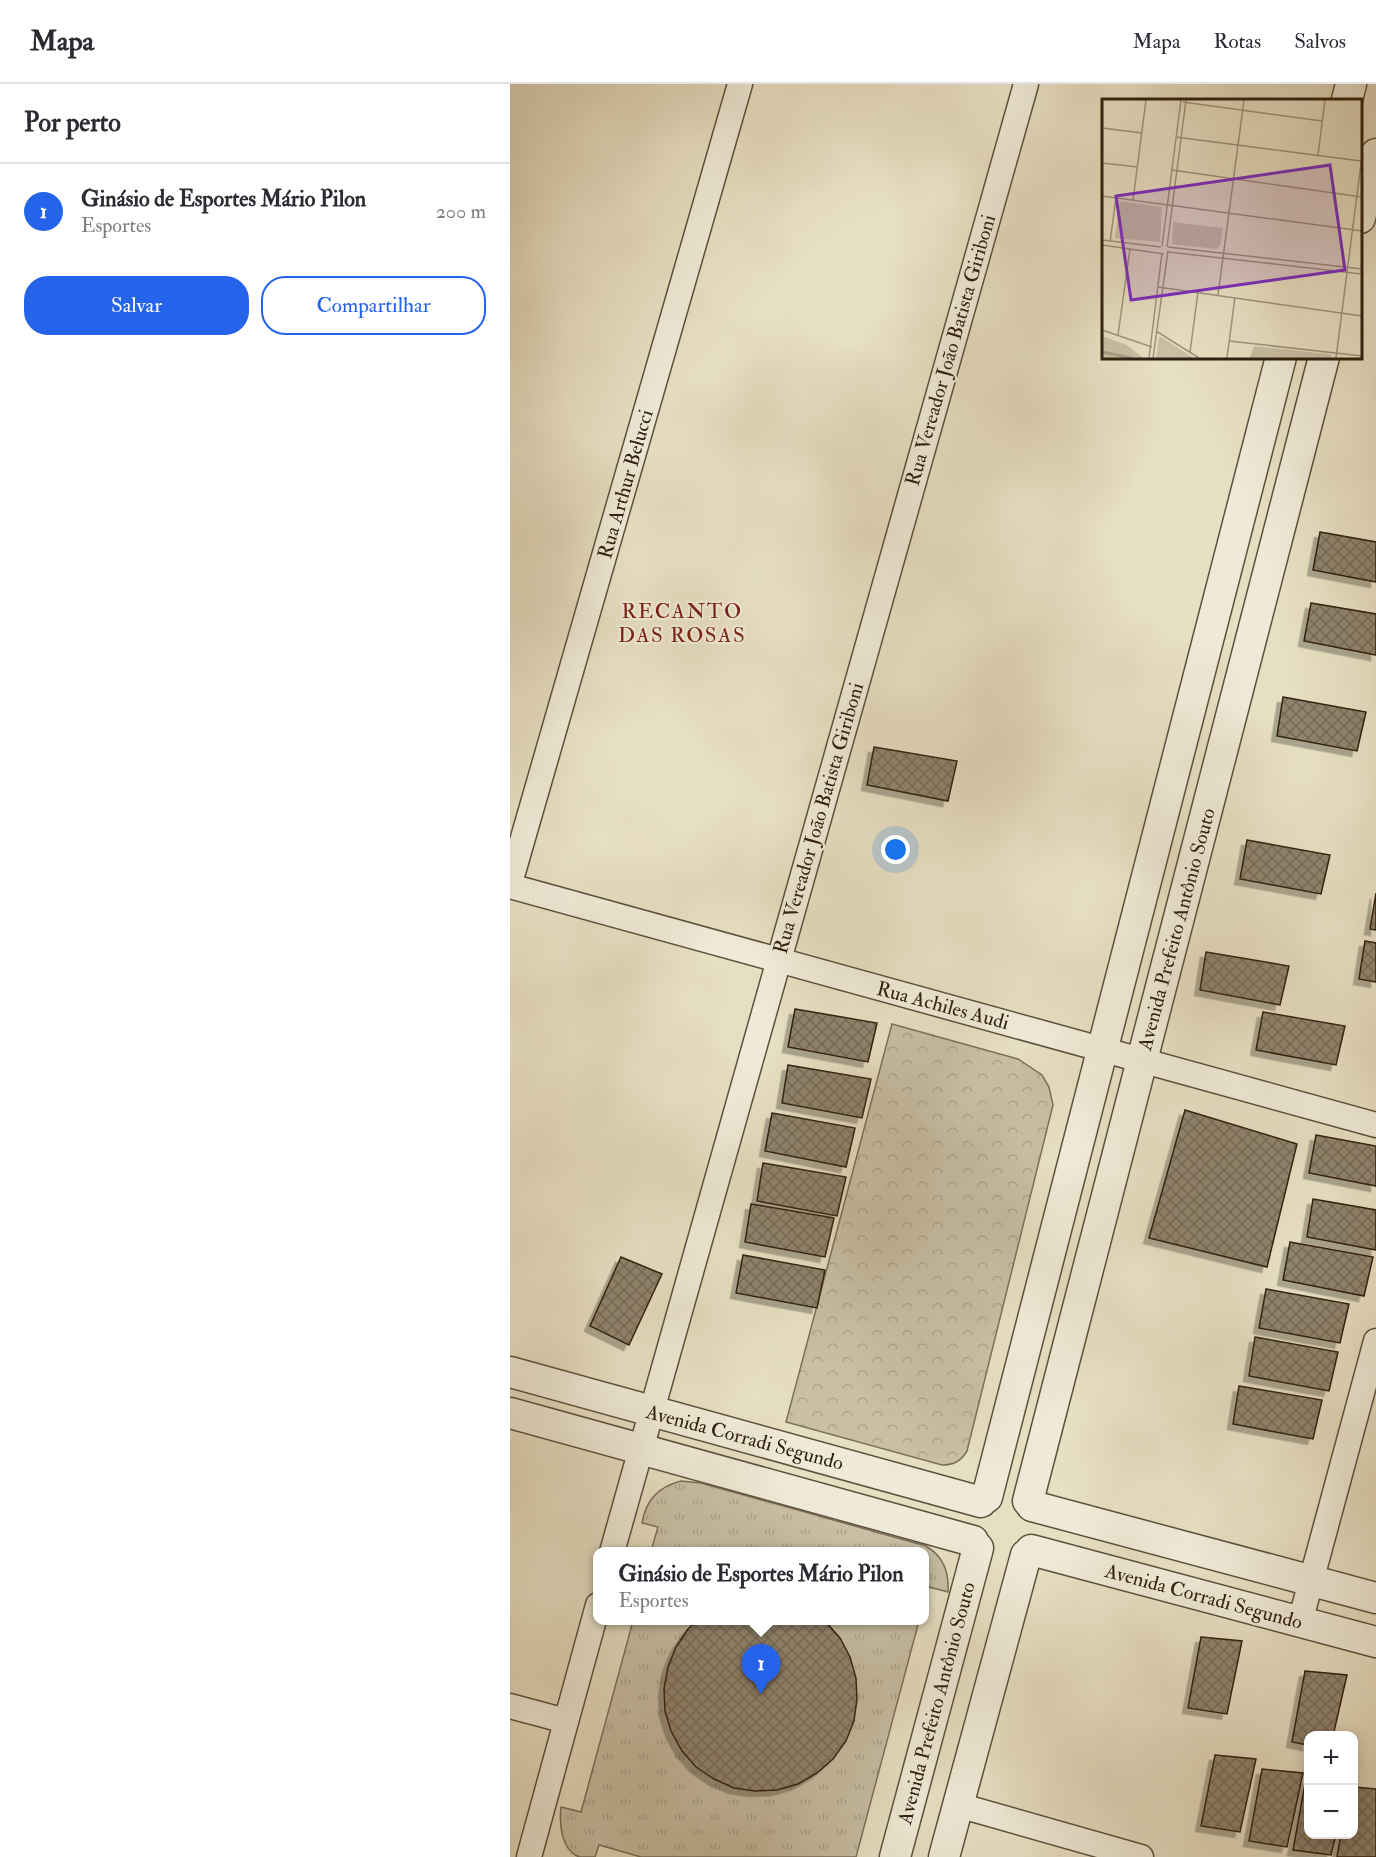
<!DOCTYPE html>
<html lang="pt">
<meta charset="utf-8">
<style>
:root{--surface:#fff;--page:#f7f7f7;--text:#2b2b33;--muted:#7c7c81;--line:#e1e1e2;--accent:#2563eb}
body{margin:0;font-family:"IM FELL Double Pica",serif;background:var(--page);color:var(--text)}
.controls{position:absolute;right:18px;bottom:18px;display:grid;overflow:hidden;border-radius:12px;box-shadow:0 3px 15px #0003}
.controls button{width:54px;height:54px;display:grid;place-items:center;padding:0;border:0;border-bottom:2px solid var(--line);background:var(--surface);color:var(--text);font:30px sans-serif}
.you{position:absolute;left:386px;top:766px;width:21px;height:21px;margin:-15px;border:4px solid #fff;border-radius:50%;background:#1a73e8;box-shadow:0 0 0 9px #1a73e833}
.badge{display:grid;place-items:center;width:39px;height:39px;border-radius:50%;background:var(--accent);color:#fff;font-size:20px;font-weight:700}
.pin{position:absolute;translate:-50% -50px;filter:drop-shadow(0 2px 3px #0008)}
.pin::after{content:'';position:absolute;top:32px;width:21px;height:18px;background:inherit;clip-path:polygon(0 0,100% 0,50% 100%)}
.popup{position:absolute;left:83px;top:1463px;width:336px;height:78px;box-sizing:border-box;display:grid;place-content:center;border-radius:12px;background:var(--surface);filter:drop-shadow(0 2px 4px #0005);font-size:20px;white-space:nowrap;color:var(--muted)}
.popup b{font-size:22px;color:var(--text)}
.popup::after{content:'';position:absolute;left:50%;top:100%;margin-left:-12px;border:12px solid transparent;border-top-color:var(--surface)}
.list{margin:0;padding:0;list-style:none}
h2{display:flex;justify-content:space-between;align-items:center;height:78px;margin:0;padding:0 24px;font-size:26px}
h2 small{font-size:20px;font-weight:400;color:var(--muted)}
.list li{display:grid;grid-template-columns:39px 1fr auto;gap:18px;align-items:center;box-sizing:border-box;height:96px;padding:0 24px;border-top:2px solid var(--line)}
.list b{display:block;font-size:22px;white-space:nowrap}
.list p{margin:0;font-size:20px;white-space:nowrap;color:var(--muted)}
.list em{font-size:20px;font-style:normal;color:var(--muted)}
.actions{display:flex;gap:12px;padding:18px 24px}
.actions a{flex:1;padding:14px 0;border:2px solid var(--accent);border-radius:24px;text-align:center;font-size:21px;color:var(--accent)}
.actions .main{background:var(--accent);color:#fff}
.map{position:relative;flex:none;width:866px;height:1773px;overflow:hidden}
header{display:flex;align-items:center;gap:36px;box-sizing:border-box;height:84px;padding:0 30px;background:var(--surface);border-bottom:2px solid var(--line)}
header strong{font-size:28px}
nav{display:flex;gap:33px;margin-inline-start:auto;font-size:21px}
main{display:flex}
aside{flex:1;background:var(--surface)}
.map>svg:first-child{display:block}
.grass{fill:url(#grass-tufts);stroke:#7c705a;stroke-width:1.5}
.park{fill:url(#park-crowns);stroke:#7c705a;stroke-width:1.5}
.building{fill:url(#building-cross-hatch);stroke:#302010;stroke-width:1.5;filter:url(#shadow)}
.lines{fill:none;stroke-linecap:round;stroke-linejoin:round}
.minor-casing{stroke:#5e503c;stroke-width:27}
.tertiary-casing{stroke:#5e503c;stroke-width:33}
.minor{stroke:#efead7;stroke-width:24}
.tertiary{stroke:#efead7;stroke-width:30}
.labels{text-anchor:middle;stroke-width:4.5;stroke-linejoin:round;paint-order:stroke}
.street-label{font-size:20px;fill:#302010;stroke:#efead7}
.neighbourhood-label{font-size:21px;letter-spacing:1.5px;fill:#7a1f14;stroke:#efead7}
.inset-river{fill:none;stroke:#a99e85;stroke-width:3}
.inset-road{fill:none;stroke:#9e937b;stroke-width:1.5}
.view{fill:#7b2cbf;fill-opacity:0.15;stroke:#7b2cbf;stroke-width:3}
.inset-edge{fill:none;stroke:#302010;stroke-width:3}
</style>
<header>
<strong>Mapa</strong>
<nav><a>Mapa</a><a>Rotas</a><a>Salvos</a></nav>
</header>
<main>
<aside>
<h2>Por perto<small></small></h2>
<ul class="list">
<li><span class="badge">1</span><div><b>Ginásio de Esportes Mário Pilon</b><p>Esportes</p></div><em>200 m</em></li>
</ul>
<div class="actions"><a class="main">Salvar</a><a>Compartilhar</a></div>
</aside>
<div class="map">
<svg width="866" height="1773" viewBox="0 0 866 1773">
<defs>
<pattern id="grass-tufts" width="24" height="20" patternUnits="userSpaceOnUse" patternTransform="scale(1.5)"><rect width="24" height="20" fill="#c8bfa4"/><path d="M3 7l-1-3M5 7V3M7 7l1-3M15 17l-1-3M17 17v-4M19 17l1-3" fill="none" stroke="#aca48c"/></pattern>
<pattern id="park-crowns" width="20" height="18" patternUnits="userSpaceOnUse" patternTransform="scale(1.5)"><rect width="20" height="18" fill="#c8bfa4"/><path d="M2 6a3 3 0 1 1 6 0M12 15a3 3 0 1 1 6 0" fill="none" stroke="#aca48c"/></pattern>
<pattern id="building-cross-hatch" width="8" height="8" patternUnits="userSpaceOnUse" patternTransform="scale(1.5)"><rect width="8" height="8" fill="#8f836d"/><path d="M0 0l8 8M0 8l8-8" fill="none" stroke="#756b58"/></pattern>
<filter id="shadow"><feDropShadow dx="-5.5" dy="5.5" stdDeviation="0" flood-color="#0004"/></filter>
</defs>
<rect width="100%" height="100%" fill="#e7dfc2"/>
<filter id="stains"><feTurbulence type="fractalNoise" baseFrequency=".00333" numOctaves="4"/><feColorMatrix values="0 0 0 0 .2 0 0 0 0 .09 0 0 0 0 .02 0 0 0 .5 -.17"/></filter>
<radialGradient id="worn" r=".72"><stop offset=".6" stop-color="#630" stop-opacity="0"/><stop offset="1" stop-color="#630" stop-opacity=".3"/></radialGradient>
<g class="grass">
<path d="M171 1397 191 1399 416 1462C434 1473 439 1488 438 1508L419 1503 415 1518V1468L141 1467 148 1443 132 1439C136 1416 148 1403 171 1397Z"/>
<path d="M123 1537H409L346 1773H131L89 1761 85 1773C80 1773 73 1773 69 1773 51 1766 49 1739 51 1723L71 1728Z"/>
</g>
<path class="park" d="M382 940 508 975 532 991 539 1003 543 1021 457 1367C451 1377 444 1381 432 1381L276 1338Z"/>
<g class="building">
<polygon points="810,448 866,458 866,498 803,486"/>
<polygon points="801,519 866,530 866,571 794,557"/>
<polygon points="773,613 856,628 847,667 767,652"/>
<polygon points="364,663 447,677 438,717 357,701"/>
<polygon points="737,756 820,771 811,810 730,795"/>
<polygon points="866,809 866,846 860,845"/>
<polygon points="855,857 866,859 866,898 849,895"/>
<polygon points="696,868 779,882 770,921 690,906"/>
<polygon points="285,925 367,939 358,978 278,963"/>
<polygon points="753,928 835,942 826,981 746,966"/>
<polygon points="278,981 361,995 352,1034 272,1019"/>
<polygon points="675,1026 787,1060 757,1183 639,1154"/>
<polygon points="262,1029 345,1044 336,1083 255,1067"/>
<polygon points="806,1051 866,1062 866,1102 799,1089"/>
<polygon points="253,1079 336,1093 327,1132 247,1117"/>
<polygon points="803,1115 866,1126 866,1166 797,1153"/>
<polygon points="241,1120 324,1134 315,1173 235,1158"/>
<polygon points="780,1158 863,1173 854,1212 773,1196"/>
<polygon points="233,1171 315,1186 307,1224 226,1209"/>
<polygon points="111,1173 152,1190 119,1261 80,1242"/>
<polygon points="756,1205 839,1220 830,1259 749,1244"/>
<polygon points="745,1253 828,1268 819,1307 739,1292"/>
<polygon points="729,1302 812,1316 803,1355 723,1340"/>
<polygon points="188,1536 314,1536 330,1554 340,1573 346,1594 347,1615 344,1637 336,1657 323,1675 307,1689 288,1700 267,1706 245,1707 224,1704 204,1695 186,1683 172,1667 161,1647 155,1627 154,1605 158,1583 166,1563 178,1545"/>
<polygon points="691,1553 732,1557 717,1630 678,1624"/>
<polygon points="795,1587 837,1591 823,1652 798,1652 798,1661 782,1658"/>
<polygon points="705,1671 746,1675 730,1748 691,1742"/>
<polygon points="752,1685 793,1689 777,1763 739,1757"/>
<polygon points="796,1694 798,1694 798,1750 826,1750 821,1771 783,1766"/>
<polygon points="844,1703 866,1705 866,1773 827,1773 831,1750 844,1750"/>
</g>
<g class="lines">
<g class="minor-casing">
<g id="minor">
<polyline points="0,799 230,0"/>
<polyline points="0,802 866,1041"/>
<polyline points="102,1468 516,0"/>
<polyline points="790,1538 866,1257"/>
<polyline points="0,1622 56,1637"/>
<polyline points="448,1721 631,1773"/>
<polyline points="19,1773 88,1521"/>
</g>
</g>
<g class="tertiary-casing">
<g id="tertiary">
<polyline points="837,16 841,0"/>
<polyline points="850,134 866,70"/>
<polyline points="0,1288 471,1418"/>
<polyline points="0,1329 463,1457"/>
<polyline points="477,1413 771,273"/>
<polyline points="518,1417 814,273"/>
<polyline points="522,1422 866,1514"/>
<polyline points="521,1466 866,1558"/>
<polyline points="385,1773 468,1464"/>
<polyline points="434,1773 516,1471"/>
</g>
</g>
<use href="#minor" class="minor"/>
<use href="#tertiary" class="tertiary"/>
</g>
<g class="labels">
<g class="street-label">
<text transform="translate(440 266) rotate(-74)" y="7">Rua Vereador João Batista Giriboni</text>
<text transform="translate(115 400) rotate(-74)" y="7">Rua Arthur Belucci</text>
<text transform="translate(308 734) rotate(-74)" y="7">Rua Vereador João Batista Giriboni</text>
<text transform="translate(666 845) rotate(-75)" y="7">Avenida Prefeito Antônio Souto</text>
<text transform="translate(433 921) rotate(15)" y="7">Rua Achiles Audi</text>
<text transform="translate(235 1353) rotate(15)" y="7">Avenida Corradi Segundo</text>
<text transform="translate(694 1512) rotate(15)" y="7">Avenida Corradi Segundo</text>
<text transform="translate(426 1619) rotate(-75)" y="7">Avenida Prefeito Antônio Souto</text>
</g>
<g class="neighbourhood-label">
<text x="172" y="534">RECANTO<tspan x="172" dy="24">DAS ROSAS</tspan></text>
</g>
</g>
<g transform="translate(592 15)">
<rect width="260" height="260" fill="#e7dfc2"/>
<path d="M18 102 60 108 58 143 13 139Z" fill="#c8bfa4"/>
<path d="M0 237 25 246 41 259H0Z" fill="#c8bfa4"/>
<path d="M71 123 121 129 118 147 114 150 70 145ZM57 238H59L92 259H54ZM152 247 227 255 231 259H148Z" fill="#c8bfa4"/>
<path class="inset-river" d="M0 253 30 259"/>
<path class="inset-road" d="M81 3 220 22M0 29 40 34M74 38 259 62M216 56 223 1M0 64 36 68M70 71 260 98M0 97 260 132M31 101 44 1M0 141 59 148M8 143 14 99M0 146 62 155M60 147 79 1M65 148 84 1M66 148 260 170M66 153 260 175M56 188 260 217M116 196 142 1M0 231 50 248M54 232 97 259M16 236 28 150M127 242 260 257M88 253 96 193M47 259 60 154M51 259 66 152M125 259 133 198M234 259 260 57"/>
<path class="view" d="M228 66 243 171 29 201 14 97Z"/>
<rect width="260" height="260" class="inset-edge"/>
</g>
<rect width="100%" height="100%" filter="url(#stains)"/>
<rect width="100%" height="100%" fill="url(#worn)"/>
</svg>
<div class="controls">
<button>+</button>
<button>−</button>
</div>
<div class="you"></div>
<div class="pin badge" style="left:251px;top:1610px">1</div>
<div class="popup"><b>Ginásio de Esportes Mário Pilon</b>Esportes</div>
</div>
</main>
